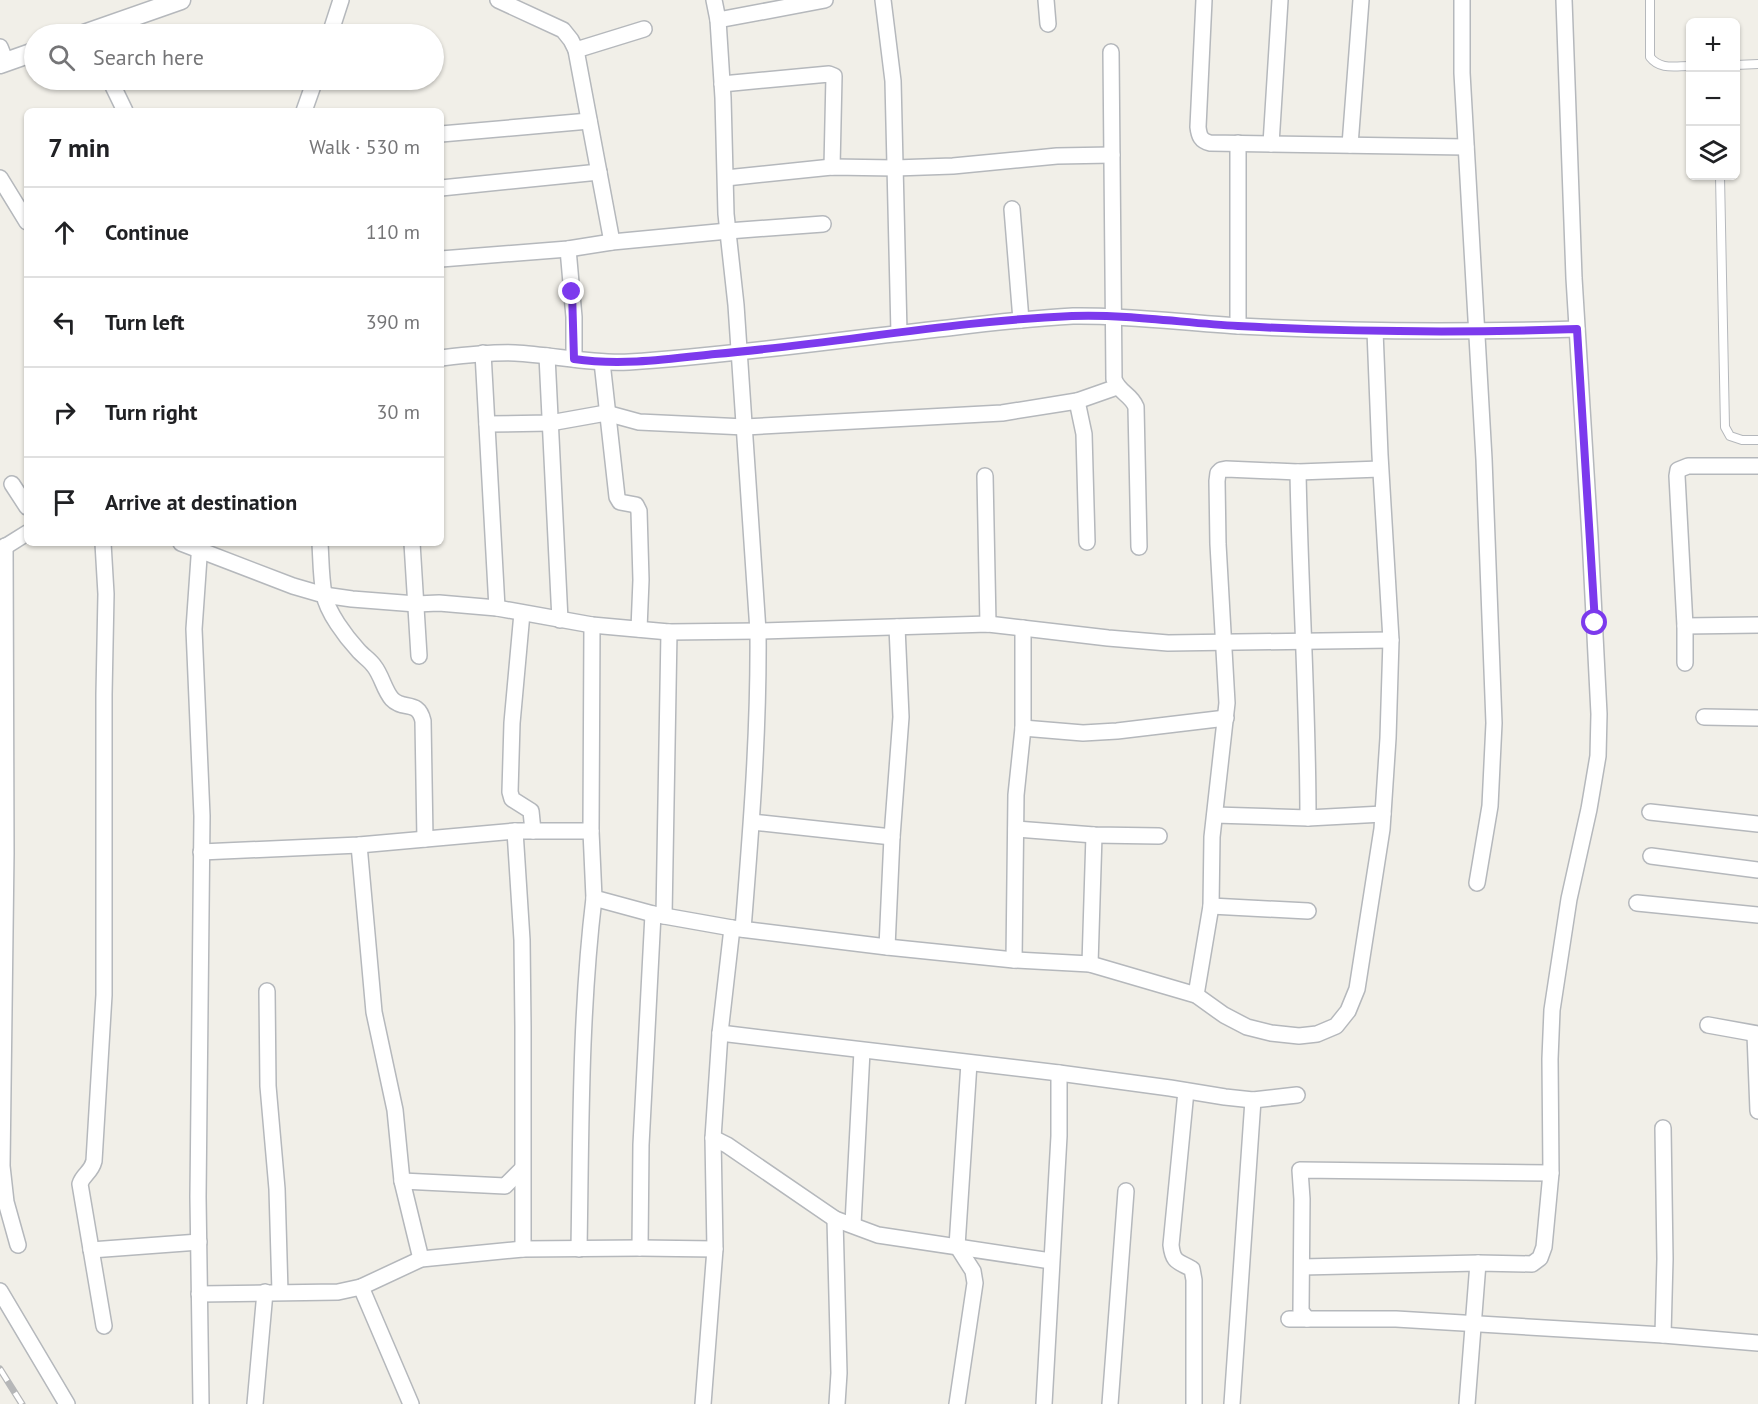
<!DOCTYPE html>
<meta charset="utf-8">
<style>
:root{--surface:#fff;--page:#f2f2f2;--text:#202124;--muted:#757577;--line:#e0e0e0}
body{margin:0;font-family:"PT Sans",sans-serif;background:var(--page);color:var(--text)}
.controls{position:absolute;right:18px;top:18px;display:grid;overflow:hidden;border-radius:9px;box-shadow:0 2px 4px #0004}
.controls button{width:54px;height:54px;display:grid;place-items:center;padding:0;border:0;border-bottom:2px solid var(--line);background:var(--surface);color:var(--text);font:30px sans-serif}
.stop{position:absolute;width:18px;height:18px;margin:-14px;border:4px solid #7c3aed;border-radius:50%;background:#fff}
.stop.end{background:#7c3aed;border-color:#fff;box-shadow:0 2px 6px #0008}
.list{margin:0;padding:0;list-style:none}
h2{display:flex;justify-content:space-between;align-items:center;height:78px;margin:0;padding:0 24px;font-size:26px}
h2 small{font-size:20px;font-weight:400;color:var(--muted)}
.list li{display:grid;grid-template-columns:39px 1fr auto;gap:18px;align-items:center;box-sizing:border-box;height:90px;padding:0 24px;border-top:2px solid var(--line)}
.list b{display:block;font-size:22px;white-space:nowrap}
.list em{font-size:20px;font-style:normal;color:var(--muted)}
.icon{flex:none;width:33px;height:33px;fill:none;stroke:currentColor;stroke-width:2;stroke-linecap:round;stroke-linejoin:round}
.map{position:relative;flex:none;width:1758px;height:1404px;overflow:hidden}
.search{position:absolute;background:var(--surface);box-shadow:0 2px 4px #0004;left:24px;top:24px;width:420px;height:66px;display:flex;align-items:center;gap:15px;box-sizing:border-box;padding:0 21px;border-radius:33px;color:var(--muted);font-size:22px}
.panel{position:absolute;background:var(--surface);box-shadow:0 2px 4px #0004;left:24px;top:108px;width:420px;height:438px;border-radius:9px}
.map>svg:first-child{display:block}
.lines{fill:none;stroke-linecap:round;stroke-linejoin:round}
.service-casing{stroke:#b5b8bc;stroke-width:10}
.minor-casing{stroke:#b5b8bc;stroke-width:18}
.tertiary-casing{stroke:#b5b8bc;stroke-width:21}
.service{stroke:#fff;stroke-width:8}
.minor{stroke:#fff;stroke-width:15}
.tertiary{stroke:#fff;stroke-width:18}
.rail-casing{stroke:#b6b7b8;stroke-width:7}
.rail{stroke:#fff;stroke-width:4.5;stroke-dasharray:14;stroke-linecap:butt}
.route{stroke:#7c3aed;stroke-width:8}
</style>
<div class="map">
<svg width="1758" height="1404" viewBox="0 0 1758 1404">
<rect width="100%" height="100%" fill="#f1efe8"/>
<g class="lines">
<g class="service-casing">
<g id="service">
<path d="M1650 0V57C1660 70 1675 66 1690 66"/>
<polyline points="1736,65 1758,64"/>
<polyline points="1720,176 1725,427 1730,436 1742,440 1758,440"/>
</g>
</g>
<g class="minor-casing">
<g id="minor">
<polyline points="498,0 563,30 571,40 576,50 612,242"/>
<path d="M714 0 718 20 723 98 726 214 736 305 758 631C759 731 751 830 743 929"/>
<polyline points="883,0 893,81 899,333"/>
<polyline points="1046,0 1048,24"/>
<path d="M1204 0 1198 127C1199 136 1201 141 1210 143L1466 147"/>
<polyline points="1462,0 1462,73 1484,459 1494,723 1490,806 1477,883"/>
<polyline points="718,20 825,0"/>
<polyline points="330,34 341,0"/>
<polyline points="0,47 6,62"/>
<polyline points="576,50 644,29"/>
<path d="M1111 52 1114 379C1119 393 1131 394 1136 407L1139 547"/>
<polyline points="110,80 125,111"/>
<polyline points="722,84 829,74 834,76 832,167"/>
<polyline points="304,111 315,80"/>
<polyline points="441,134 589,121"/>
<polyline points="1271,144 1280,0"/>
<polyline points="1350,145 1361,0"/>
<polyline points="0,178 27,222"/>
<polyline points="726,178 832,167 895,168 953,166 1057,156 1112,155"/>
<polyline points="441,188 599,172"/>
<polyline points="1012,209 1021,320"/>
<polyline points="568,249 574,317 574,359"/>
<polyline points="441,259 568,249 612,242 728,231 823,224"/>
<polyline points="1238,326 1238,143"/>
<polyline points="483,353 497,608"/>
<polyline points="547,356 560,620"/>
<path d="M441 358C466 355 490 352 515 353 553 355 591 364 629 362 736 355 842 339 948 328 990 323 1032 318 1073 316 1129 315 1184 323 1239 326 1352 332 1464 332 1577 329"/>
<polyline points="602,362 617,497 620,502 636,505 639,511 641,580 639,629"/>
<polyline points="1077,401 1084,434 1087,542"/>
<polyline points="487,424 550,423 606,413 639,422 745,427 1002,413 1077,401 1117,387"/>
<path d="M1298 472C1300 587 1308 703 1308 818"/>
<polyline points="985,476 988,624"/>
<polyline points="12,484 27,507"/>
<path d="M103 543 106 594 104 694V995L94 1161C91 1173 83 1174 80 1184L104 1326"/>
<polyline points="181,543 293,586 324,595 352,599 416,604 439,603 497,608 592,625 669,632 758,631 988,624 1108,638 1168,643 1391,640"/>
<polyline points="200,543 194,629 202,816 198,1197 201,1404"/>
<path d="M320 543C321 560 321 578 324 594 327 612 346 637 358 650 363 656 370 660 374 666 382 676 384 690 392 699 403 711 418 699 423 721L425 839"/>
<polyline points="412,543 419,656"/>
<polyline points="5,546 6,853 2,1166 6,1202 18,1245"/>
<polyline points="0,550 27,533"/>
<polyline points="522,613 512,723 510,792 512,799 531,811 533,831"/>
<polyline points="592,625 591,831 594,898 653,914"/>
<polyline points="1685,626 1758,625"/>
<polyline points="1685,663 1685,626 1677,476 1678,470 1688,466 1758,466"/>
<polyline points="1704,717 1758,718"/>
<polyline points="1023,728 1083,733 1117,731 1226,718"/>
<polyline points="1650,812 1758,824"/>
<polyline points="1215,815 1308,818 1383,814"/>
<polyline points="752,822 892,837"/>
<polyline points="1016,829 1094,835 1159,836"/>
<polyline points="515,831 522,940 523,1027 523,1249"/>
<polyline points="359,845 374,1012 395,1110 402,1181 421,1259"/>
<polyline points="201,852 359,845 515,831 591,831"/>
<polyline points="1651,856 1758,870"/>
<polyline points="1637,903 1758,915"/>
<polyline points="1211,906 1308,911"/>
<polyline points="664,916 669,632"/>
<polyline points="887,947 892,837 901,717 897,627"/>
<polyline points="1014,960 1016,795 1023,728 1023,628"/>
<polyline points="1090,964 1094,835"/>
<polyline points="267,991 268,1086 277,1189 280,1292"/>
<polyline points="1196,995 1211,906 1212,837 1227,703 1218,544 1217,481 1218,473 1221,470 1226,469 1298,472 1380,469"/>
<polyline points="1708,1025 1758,1034"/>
<polyline points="720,1033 1059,1073 1170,1088 1225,1097 1253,1100 1297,1095"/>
<polyline points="1755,1034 1758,1111"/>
<path d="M1186 1091 1171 1245C1173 1263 1178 1261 1192 1269L1194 1280V1404"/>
<polyline points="1663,1128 1665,1259 1663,1335"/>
<polyline points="713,1138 727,1145 835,1219 878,1235 1051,1261"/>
<polyline points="402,1181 505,1186 522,1169"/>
<polyline points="835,1219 839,1373 837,1404"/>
<polyline points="853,1224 862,1051"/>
<polyline points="640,1248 641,1145 653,914 732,928 887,947 1014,960 1090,964 1196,995 1224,1015 1247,1027 1271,1033 1299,1036 1317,1034 1336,1026 1348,1011 1357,989 1382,829 1388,738 1391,640 1380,455 1375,331"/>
<path d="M579 1249C581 1132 580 1014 594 898"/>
<polyline points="91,1250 199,1242"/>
<polyline points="1302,1267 1478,1263 1532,1264 1540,1258 1544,1247 1551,1173 1550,1059 1552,1010 1569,899 1589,809 1598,756 1599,714 1590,537 1574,278 1564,0"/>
<polyline points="361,1287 411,1404"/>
<polyline points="0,1291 67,1404"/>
<polyline points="199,1294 338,1292 361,1287 421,1259 523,1249 640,1248 715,1249"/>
<polyline points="1289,1319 1396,1319 1663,1335 1758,1343"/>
<polyline points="1307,1319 1301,1311 1302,1199 1300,1170 1551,1173"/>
<polyline points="255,1404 265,1292"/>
<polyline points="703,1404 715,1249 713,1138 720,1033 732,928"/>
<polyline points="957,1404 975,1283 973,1271 957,1246 969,1063"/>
<polyline points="1044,1404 1059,1136 1059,1073"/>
<polyline points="1110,1404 1126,1191"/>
<polyline points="1232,1404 1253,1100"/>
<polyline points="1467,1404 1478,1263"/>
</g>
</g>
<g class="tertiary-casing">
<g id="tertiary">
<polyline points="84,34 181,0"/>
<polyline points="0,64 34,52"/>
</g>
</g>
<use href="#service" class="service"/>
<use href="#minor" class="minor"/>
<use href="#tertiary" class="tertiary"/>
<g class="rail-casing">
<polyline id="rail" points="0,1369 22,1404"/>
</g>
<use href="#rail" class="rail"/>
</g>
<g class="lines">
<path class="route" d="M572 292 574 359C621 366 669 359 715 354 834 344 953 321 1072 316 1128 314 1183 323 1238 326 1351 332 1464 333 1577 329L1595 623"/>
</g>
</svg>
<div class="controls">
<button>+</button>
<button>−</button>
<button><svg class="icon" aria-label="layers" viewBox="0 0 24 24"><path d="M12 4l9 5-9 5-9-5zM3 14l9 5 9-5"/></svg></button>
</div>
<div class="stop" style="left:1595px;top:623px"></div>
<div class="stop end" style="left:572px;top:292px"></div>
<div class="search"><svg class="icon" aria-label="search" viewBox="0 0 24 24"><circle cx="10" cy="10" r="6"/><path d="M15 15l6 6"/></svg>Search here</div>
<section class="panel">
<h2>7 min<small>Walk · 530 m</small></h2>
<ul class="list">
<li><svg class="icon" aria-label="ahead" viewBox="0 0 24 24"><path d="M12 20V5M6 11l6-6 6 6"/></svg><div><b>Continue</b></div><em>110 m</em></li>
<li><svg class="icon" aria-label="left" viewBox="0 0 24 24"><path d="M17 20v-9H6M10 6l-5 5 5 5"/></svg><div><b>Turn left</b></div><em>390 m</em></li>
<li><svg class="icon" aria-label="right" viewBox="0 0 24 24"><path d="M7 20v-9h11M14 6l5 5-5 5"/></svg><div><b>Turn right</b></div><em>30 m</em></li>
<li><svg class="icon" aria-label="arrive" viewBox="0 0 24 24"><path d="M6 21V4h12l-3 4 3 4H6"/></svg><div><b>Arrive at destination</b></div></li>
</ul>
</section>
</div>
